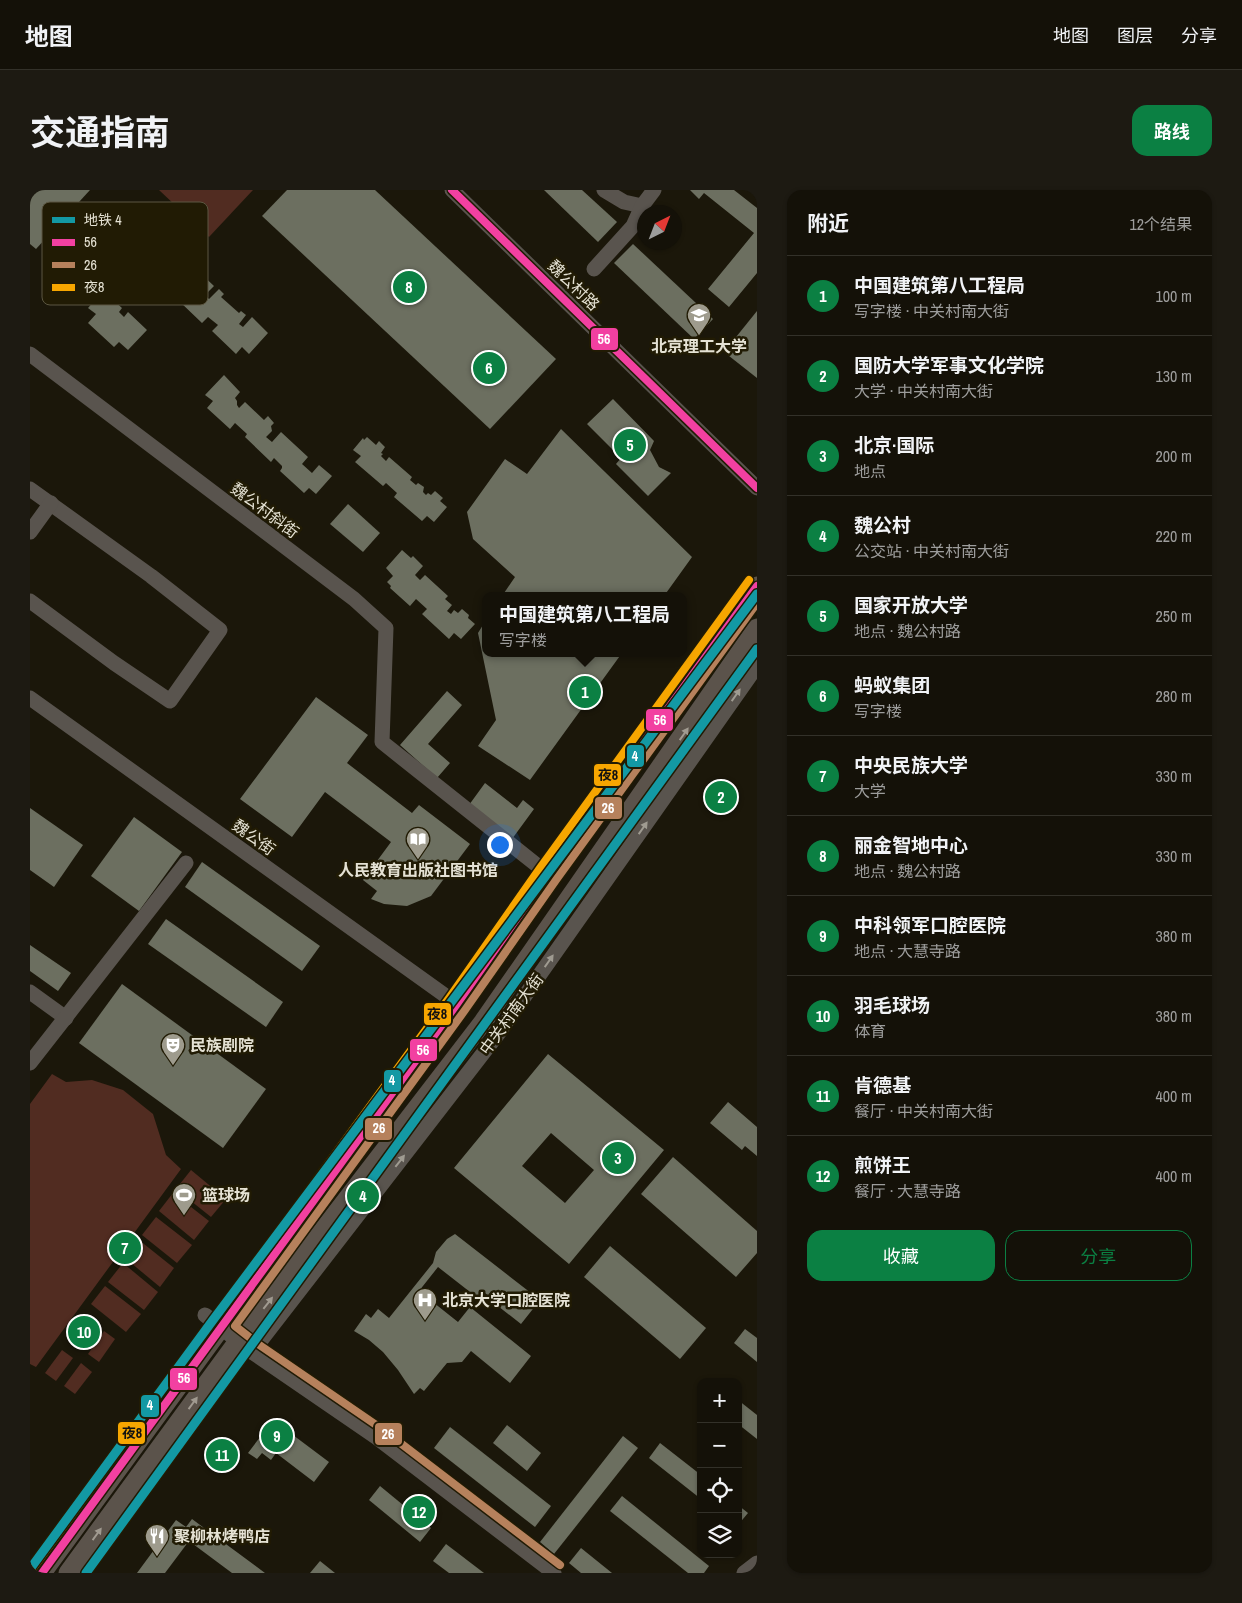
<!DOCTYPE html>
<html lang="zh">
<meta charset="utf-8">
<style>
:root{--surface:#141108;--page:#1d1a12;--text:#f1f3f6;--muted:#9d9d9c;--line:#333129;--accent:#0b8043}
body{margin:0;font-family:"Archivo Narrow","Noto Sans SC",sans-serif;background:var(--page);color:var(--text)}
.controls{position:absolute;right:15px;bottom:15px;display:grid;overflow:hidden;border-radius:10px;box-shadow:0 1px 4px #0004}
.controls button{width:45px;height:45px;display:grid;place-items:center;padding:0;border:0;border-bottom:1px solid var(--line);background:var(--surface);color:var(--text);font:25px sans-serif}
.compass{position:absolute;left:607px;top:15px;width:45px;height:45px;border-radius:50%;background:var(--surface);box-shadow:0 1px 4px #0004;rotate:42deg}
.you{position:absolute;left:469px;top:654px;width:18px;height:18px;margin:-12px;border:4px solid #fff;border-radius:50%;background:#1a73e8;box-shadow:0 0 0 8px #1a73e833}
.badge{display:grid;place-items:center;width:32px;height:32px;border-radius:50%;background:var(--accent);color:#fff;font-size:16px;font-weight:700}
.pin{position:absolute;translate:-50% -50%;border:2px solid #fff;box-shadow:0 1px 5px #0006}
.popup{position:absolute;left:452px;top:402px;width:205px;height:65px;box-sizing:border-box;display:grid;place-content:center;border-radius:10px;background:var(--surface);filter:drop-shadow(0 1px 4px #0005);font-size:16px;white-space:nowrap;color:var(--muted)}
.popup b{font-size:19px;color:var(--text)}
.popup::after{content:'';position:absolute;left:50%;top:100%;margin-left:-10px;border:10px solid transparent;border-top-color:var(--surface)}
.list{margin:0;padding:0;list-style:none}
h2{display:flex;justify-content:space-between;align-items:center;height:65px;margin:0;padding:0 20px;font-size:21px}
h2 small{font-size:16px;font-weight:400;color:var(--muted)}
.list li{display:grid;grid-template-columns:32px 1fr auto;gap:15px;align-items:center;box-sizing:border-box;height:80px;padding:0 20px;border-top:1px solid var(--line)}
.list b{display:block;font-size:19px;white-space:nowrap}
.list p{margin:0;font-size:16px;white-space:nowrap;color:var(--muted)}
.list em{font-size:16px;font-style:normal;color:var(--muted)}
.actions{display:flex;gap:10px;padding:15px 20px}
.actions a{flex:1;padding:11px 0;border:1px solid var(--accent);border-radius:15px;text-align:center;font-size:18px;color:var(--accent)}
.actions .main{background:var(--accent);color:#fff}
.icon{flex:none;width:28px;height:28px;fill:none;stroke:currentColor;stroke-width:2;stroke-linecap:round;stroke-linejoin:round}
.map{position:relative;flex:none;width:727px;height:1383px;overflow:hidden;border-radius:15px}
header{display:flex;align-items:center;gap:30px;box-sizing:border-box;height:70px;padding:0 25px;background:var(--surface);border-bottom:1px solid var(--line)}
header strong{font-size:24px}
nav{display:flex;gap:28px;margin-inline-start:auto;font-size:18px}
.intro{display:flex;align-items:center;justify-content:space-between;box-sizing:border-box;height:120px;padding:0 30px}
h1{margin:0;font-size:35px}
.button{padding:12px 22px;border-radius:15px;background:var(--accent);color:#fff;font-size:18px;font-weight:700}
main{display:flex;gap:30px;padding:0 30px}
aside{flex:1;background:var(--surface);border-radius:15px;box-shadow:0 1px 4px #0004}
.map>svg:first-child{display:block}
.green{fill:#512c21}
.building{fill:#6c6f60;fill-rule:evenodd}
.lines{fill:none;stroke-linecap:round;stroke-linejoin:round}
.minor{stroke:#59544e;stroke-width:15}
.major{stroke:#5b534b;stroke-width:19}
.bus-1-casing{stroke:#211b04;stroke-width:11}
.bus-2-casing{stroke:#211b04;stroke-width:11}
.bus-3-casing{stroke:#211b04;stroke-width:11}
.bus-1{stroke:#f240a1;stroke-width:8}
.bus-2{stroke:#b6815c;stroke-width:8}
.bus-3{stroke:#f7a600;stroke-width:8}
.metro-1-casing{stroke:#211b04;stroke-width:12}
.metro-1{stroke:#1399a4;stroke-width:9}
.oneway{fill:#9f9b91}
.oneway2{fill:#a09a90}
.labels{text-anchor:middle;stroke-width:5;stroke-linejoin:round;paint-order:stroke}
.street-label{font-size:16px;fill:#e5e2d4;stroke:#211b04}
.poi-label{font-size:16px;font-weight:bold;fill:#e5e2d4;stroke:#211b04;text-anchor:start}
.key{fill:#211b04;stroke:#5c5742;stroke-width:1}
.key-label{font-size:14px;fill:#e5e2d4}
.line-badge{stroke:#211b04;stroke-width:2}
.badge-label{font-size:14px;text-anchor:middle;font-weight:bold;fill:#fff}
.pale-badge-label{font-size:14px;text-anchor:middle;font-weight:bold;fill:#111}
</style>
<header>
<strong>地图</strong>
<nav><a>地图</a><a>图层</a><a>分享</a></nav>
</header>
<div class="intro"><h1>交通指南</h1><a class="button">路线</a></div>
<main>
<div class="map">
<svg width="727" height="1383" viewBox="0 0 727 1383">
<rect width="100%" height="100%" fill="#1b170a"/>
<g class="green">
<polygon points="129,0 223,0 179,47"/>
<polygon points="22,884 36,892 62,890 93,900 123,924 136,965 151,979 6,1177 0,1174 0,914"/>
<polygon points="161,980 196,1009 181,1027 146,999"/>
<polygon points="143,1003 179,1031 164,1050 129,1021"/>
<polygon points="126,1027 162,1055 147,1073 112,1045"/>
<polygon points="109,1050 144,1078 130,1097 95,1068"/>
<polygon points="93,1073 128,1102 114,1120 78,1092"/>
<polygon points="75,1096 111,1124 96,1142 61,1114"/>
<polygon points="57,1127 68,1135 51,1158 40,1150"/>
<polygon points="74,1141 85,1149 69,1172 58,1164"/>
<polygon points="32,1160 43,1168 26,1191 15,1183"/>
<polygon points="51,1173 62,1182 45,1204 34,1196"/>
</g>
<g class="building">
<polygon points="0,0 60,0 6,59 0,54"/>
<polygon points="257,0 345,0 526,169 460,239 232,26"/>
<polygon points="514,0 552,0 587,32 568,52"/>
<polygon points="660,0 704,0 727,18 727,83 699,117 678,99 724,43 674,3 669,9"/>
<polygon points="129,25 160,57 141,77 132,73 108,50"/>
<polygon points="63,27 76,39 72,43 76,47 80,42 101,62 84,81 75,73 71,77 51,58 54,55 45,47"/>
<polygon points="603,54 683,129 664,149 584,73"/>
<polygon points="166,79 184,96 175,105 179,109 189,99 194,104 191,107 209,123 211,121 216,125 209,134 213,137 222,127 238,143 219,164 212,157 206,164 182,141 188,135 178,127 172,133 149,111 155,105 148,99"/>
<polygon points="73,101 92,118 89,122 94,127 98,122 117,140 98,160 89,152 84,157 58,133 66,124 58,118"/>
<polygon points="727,121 727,188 694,162"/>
<polygon points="194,185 210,202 205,208 207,211 207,215 209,218 215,212 234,230 238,226 244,233 241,236 242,241 236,247 242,252 251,242 278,267 272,274 282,283 289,275 302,286 286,304 279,298 274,303 250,281 252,278 252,276 244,268 241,272 215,247 217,244 205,233 200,239 177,218 183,211 175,205"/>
<polygon points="583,209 624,251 620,260 629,277 641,283 618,306 586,274 591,268 557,234"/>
<polygon points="531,239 662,367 634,406 472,406 485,387 443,349 437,322 475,269 497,284"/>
<polygon points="337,247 346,255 349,251 355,257 351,263 353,264 351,266 356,271 359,267 382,287 380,290 386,295 388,293 394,297 393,302 396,305 398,303 401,305 405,301 413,308 410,311 417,317 404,332 397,326 392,331 364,307 367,303 356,293 353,296 325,272 331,266 323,260 333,248 334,250"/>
<polygon points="318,314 350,343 333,362 300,334"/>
<polygon points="372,360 381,368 383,366 393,376 385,385 390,390 395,385 418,406 415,409 422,415 417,421 421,424 424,420 428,423 432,419 439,425 438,428 445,434 431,449 424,443 419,449 392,424 397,419 386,409 380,416 360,398 361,396 357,392 363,386 356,378"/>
<polygon points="456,430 456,463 592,463 500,590 448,556 466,530 448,443"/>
<polygon points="417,501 432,515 398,554 420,573 407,588 370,555"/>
<polygon points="286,507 338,545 317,573 382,623 389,615 440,654 401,706 377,716 354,714 341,709 347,701 333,690 361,652 295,602 262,647 210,609"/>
<polygon points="455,593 487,618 493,610 504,619 482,649 439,615"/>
<polygon points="0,618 53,655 24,697 0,680"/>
<polygon points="104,627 152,662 109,721 61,686"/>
<polygon points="172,672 290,756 272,781 155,697"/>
<polygon points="136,729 253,812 236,837 118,754"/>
<polygon points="0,755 41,783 28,801 0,781"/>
<polygon points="92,794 236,899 193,958 49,853"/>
<path d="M518 864 634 960 539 1074 424 978ZM521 943 564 980 535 1013 492 976Z"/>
<polygon points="698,912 727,937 727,966 715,956 712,960 680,933"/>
<polygon points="643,967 727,1041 727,1063 706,1087 611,1004"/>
<polygon points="425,1044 510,1110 491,1134 459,1109 460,1107 455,1103 449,1109 408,1077 389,1101 428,1132 440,1117 501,1166 480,1193 441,1161 432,1172 417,1173 394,1201 390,1198 384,1204 368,1180 353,1162 339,1150 324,1141 336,1124 341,1128 348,1119 359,1128 403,1073 406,1062 417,1049"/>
<polygon points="580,1056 676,1138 650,1169 554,1087"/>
<polygon points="715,1139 727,1148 727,1172 704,1153"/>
<polygon points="708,1210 727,1225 727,1249 708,1234"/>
<polygon points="243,1230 299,1272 284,1292 246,1263 241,1270 232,1263 227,1269 218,1263"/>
<polygon points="477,1235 511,1263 497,1281 463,1253"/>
<polygon points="420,1237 521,1316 505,1337 404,1258"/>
<polygon points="593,1246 608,1258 524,1364 510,1352"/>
<polygon points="630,1253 671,1285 671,1309 619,1268"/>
<polygon points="350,1296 401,1338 390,1352 339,1310"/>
<polygon points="592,1306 679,1376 674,1383 658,1383 580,1321"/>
<polygon points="708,1315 718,1323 708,1335"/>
<polygon points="162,1329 235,1383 202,1383 159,1351 135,1383 107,1383 146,1330 156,1337"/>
<polygon points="416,1354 454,1383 419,1383 403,1371"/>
<polygon points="551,1358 582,1383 551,1383 539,1373"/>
<polygon points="290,1371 305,1383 280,1383"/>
</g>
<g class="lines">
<g class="minor">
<polyline points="422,0 727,298"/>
<polyline points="574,0 594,12 612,16"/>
<polyline points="564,79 603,36 612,16 624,0"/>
<polyline points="0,164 324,409 356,438 352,552 518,684"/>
<polyline points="0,299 121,386 190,440 140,511 84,473 0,411"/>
<polyline points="0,342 21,313"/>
<polyline points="0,508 427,814"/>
<polyline points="0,802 36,828"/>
<polyline points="0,873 156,673"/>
<polyline points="175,1125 222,1162 346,1247 524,1383"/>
<polyline points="222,1162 468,844 727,476"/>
<polyline points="714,1383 727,1373"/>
</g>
<g class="major">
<polyline points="12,1383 427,814 518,684 610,559 727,396"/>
<polyline points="38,1383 208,1151 453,832 727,438"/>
</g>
<g class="bus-1-casing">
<g id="bus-1">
<polyline points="422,0 727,298"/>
<polyline points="12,1383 427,814 518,684 727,396"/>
</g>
</g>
<g class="bus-2-casing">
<polyline id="bus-2" points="530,1375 352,1239 228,1154 205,1136 435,820 526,690 727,413"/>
</g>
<g class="bus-3-casing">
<polyline id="bus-3" points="4,1377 419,808 510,678 719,390"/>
</g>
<use href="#bus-1" class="bus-1"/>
<use href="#bus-2" class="bus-2"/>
<use href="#bus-3" class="bus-3"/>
<g class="metro-1-casing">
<g id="metro-1">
<polyline points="0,1379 183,1130 727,404"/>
<polyline points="56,1383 727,459"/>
</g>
</g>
<use href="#metro-1" class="metro-1"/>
</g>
<defs><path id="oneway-solid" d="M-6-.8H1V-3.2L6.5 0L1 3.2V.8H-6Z" transform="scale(1.25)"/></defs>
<g class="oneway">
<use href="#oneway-solid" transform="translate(706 505) rotate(-55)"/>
<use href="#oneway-solid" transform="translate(613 638) rotate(-55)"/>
<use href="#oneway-solid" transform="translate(519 771) rotate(-55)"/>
<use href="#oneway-solid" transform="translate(370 971) rotate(-52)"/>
</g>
<g class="oneway2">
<use href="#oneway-solid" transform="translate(654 544) rotate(-55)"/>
<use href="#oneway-solid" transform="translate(238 1113) rotate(-52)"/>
<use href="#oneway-solid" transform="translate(163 1213) rotate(-54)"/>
<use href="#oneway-solid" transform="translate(67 1344) rotate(-54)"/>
</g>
<defs>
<g id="university-pin" transform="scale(1.25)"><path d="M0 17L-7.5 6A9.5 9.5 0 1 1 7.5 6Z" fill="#9e9b8d" stroke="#211b04"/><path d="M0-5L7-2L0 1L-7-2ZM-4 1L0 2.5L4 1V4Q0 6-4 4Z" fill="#fff"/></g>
<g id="library-pin" transform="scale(1.25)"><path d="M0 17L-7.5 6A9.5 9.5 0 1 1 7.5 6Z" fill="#9e9b8d" stroke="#211b04"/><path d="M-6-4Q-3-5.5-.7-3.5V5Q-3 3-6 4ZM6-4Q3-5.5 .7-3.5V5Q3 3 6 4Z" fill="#fff"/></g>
<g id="theatre-pin" transform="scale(1.25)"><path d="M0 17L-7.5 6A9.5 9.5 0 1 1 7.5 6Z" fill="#9e9b8d" stroke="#211b04"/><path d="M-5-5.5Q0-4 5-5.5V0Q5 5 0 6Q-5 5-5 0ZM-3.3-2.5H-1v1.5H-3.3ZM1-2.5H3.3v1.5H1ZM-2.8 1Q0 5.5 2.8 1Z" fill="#fff"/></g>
<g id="stadium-pin" transform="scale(1.25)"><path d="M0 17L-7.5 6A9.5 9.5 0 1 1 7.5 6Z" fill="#9e9b8d" stroke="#211b04"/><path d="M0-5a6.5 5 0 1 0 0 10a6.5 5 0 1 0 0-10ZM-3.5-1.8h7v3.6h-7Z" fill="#fff"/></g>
<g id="hospital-pin" transform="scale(1.25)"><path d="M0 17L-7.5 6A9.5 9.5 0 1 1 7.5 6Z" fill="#9e9b8d" stroke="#211b04"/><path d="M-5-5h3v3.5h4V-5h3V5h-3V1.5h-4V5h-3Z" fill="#fff"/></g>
<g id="restaurant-pin" transform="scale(1.25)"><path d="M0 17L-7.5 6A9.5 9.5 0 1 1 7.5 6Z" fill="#9e9b8d" stroke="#211b04"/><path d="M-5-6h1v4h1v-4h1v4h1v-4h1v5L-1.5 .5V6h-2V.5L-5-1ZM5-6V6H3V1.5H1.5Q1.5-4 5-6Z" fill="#fff"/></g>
</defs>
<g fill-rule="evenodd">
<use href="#university-pin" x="669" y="125"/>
<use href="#library-pin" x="388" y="649"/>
<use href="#theatre-pin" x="143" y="855"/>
<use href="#stadium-pin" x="154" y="1005"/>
<use href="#hospital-pin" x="395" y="1110"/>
<use href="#restaurant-pin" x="127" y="1346"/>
</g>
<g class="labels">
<g class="street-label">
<text transform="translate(544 95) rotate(44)" y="6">魏公村路</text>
<text transform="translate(235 320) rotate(37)" y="6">魏公村斜街</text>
<text transform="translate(224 647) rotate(36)" y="6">魏公街</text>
<text transform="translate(481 824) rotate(-54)" y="6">中关村南大街</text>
</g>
<g class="poi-label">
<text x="669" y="162" text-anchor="middle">北京理工大学</text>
<text x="388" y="686" text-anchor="middle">人民教育出版社图书馆</text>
<text x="160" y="861">民族剧院</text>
<text x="172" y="1011">篮球场</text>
<text x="412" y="1116">北京大学口腔医院</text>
<text x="144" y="1352">聚柳林烤鸭店</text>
</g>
</g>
<rect x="12" y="12" width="166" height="103" rx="8" class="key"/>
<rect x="22" y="27" width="23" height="6" fill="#1399a4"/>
<rect x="22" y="49" width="23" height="7" fill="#f240a1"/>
<rect x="22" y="72" width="23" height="6" fill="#b6815c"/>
<rect x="22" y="94" width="23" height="7" fill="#f7a600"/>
<g class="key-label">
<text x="54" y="35">地铁 4</text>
<text x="54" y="57">56</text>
<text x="54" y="80">26</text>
<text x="54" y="102">夜8</text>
</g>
<g class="line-badge">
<rect x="560" y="137" width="29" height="24" rx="5" fill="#f240a1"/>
<rect x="615" y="518" width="29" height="24" rx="5" fill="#f240a1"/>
<rect x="596" y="554" width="19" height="24" rx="5" fill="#1399a4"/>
<rect x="563" y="573" width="29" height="24" rx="5" fill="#f7a600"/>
<rect x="564" y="606" width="29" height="24" rx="5" fill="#b6815c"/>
<rect x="393" y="812" width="29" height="24" rx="5" fill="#f7a600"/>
<rect x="379" y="848" width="29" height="24" rx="5" fill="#f240a1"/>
<rect x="353" y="879" width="19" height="24" rx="5" fill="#1399a4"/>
<rect x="334" y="927" width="29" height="24" rx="5" fill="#b6815c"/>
<rect x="139" y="1177" width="29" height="24" rx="5" fill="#f240a1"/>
<rect x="110" y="1204" width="20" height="24" rx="5" fill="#1399a4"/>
<rect x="87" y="1231" width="29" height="24" rx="5" fill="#f7a600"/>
<rect x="344" y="1232" width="29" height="24" rx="5" fill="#b6815c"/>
</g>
<g class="badge-label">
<text x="574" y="154">56</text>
<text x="630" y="535">56</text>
<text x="605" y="571">4</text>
<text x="578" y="623">26</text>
<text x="393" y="865">56</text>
<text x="362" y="895">4</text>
<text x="349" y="943">26</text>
<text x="154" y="1193">56</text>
<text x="120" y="1220">4</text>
<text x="358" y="1249">26</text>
</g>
<g class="pale-badge-label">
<text x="578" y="590">夜8</text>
<text x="407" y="829">夜8</text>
<text x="102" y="1248">夜8</text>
</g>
</svg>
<div class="controls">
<button>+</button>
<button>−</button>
<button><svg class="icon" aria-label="locate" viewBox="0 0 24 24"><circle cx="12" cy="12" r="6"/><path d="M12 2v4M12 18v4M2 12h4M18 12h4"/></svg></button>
<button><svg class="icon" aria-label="layers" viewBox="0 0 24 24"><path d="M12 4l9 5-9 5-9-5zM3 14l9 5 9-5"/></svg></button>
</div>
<svg class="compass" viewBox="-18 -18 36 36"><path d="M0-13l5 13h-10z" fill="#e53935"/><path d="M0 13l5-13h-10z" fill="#9d9d9c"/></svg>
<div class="you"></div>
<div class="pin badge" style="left:555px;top:502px">1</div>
<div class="popup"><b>中国建筑第八工程局</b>写字楼</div>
<div class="pin badge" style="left:691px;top:607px">2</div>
<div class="pin badge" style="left:588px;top:968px">3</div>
<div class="pin badge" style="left:333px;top:1006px">4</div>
<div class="pin badge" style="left:600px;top:255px">5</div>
<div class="pin badge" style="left:459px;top:178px">6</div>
<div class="pin badge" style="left:95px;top:1058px">7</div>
<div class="pin badge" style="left:379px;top:97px">8</div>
<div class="pin badge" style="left:247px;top:1246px">9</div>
<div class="pin badge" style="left:54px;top:1142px">10</div>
<div class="pin badge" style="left:192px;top:1265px">11</div>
<div class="pin badge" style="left:389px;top:1322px">12</div>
</div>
<aside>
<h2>附近<small>12个结果</small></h2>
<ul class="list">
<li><span class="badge">1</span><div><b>中国建筑第八工程局</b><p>写字楼 · 中关村南大街</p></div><em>100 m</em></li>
<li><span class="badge">2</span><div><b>国防大学军事文化学院</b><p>大学 · 中关村南大街</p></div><em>130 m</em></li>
<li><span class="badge">3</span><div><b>北京·国际</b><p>地点</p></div><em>200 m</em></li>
<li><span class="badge">4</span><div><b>魏公村</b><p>公交站 · 中关村南大街</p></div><em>220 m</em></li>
<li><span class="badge">5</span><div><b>国家开放大学</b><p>地点 · 魏公村路</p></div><em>250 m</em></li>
<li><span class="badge">6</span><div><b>蚂蚁集团</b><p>写字楼</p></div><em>280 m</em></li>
<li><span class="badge">7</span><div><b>中央民族大学</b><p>大学</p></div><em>330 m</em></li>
<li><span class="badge">8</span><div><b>丽金智地中心</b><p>地点 · 魏公村路</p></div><em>330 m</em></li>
<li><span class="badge">9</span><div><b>中科领军口腔医院</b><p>地点 · 大慧寺路</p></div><em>380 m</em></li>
<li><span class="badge">10</span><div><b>羽毛球场</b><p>体育</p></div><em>380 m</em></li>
<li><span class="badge">11</span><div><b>肯德基</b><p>餐厅 · 中关村南大街</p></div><em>400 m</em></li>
<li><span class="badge">12</span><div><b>煎饼王</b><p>餐厅 · 大慧寺路</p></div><em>400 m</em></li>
</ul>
<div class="actions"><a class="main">收藏</a><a>分享</a></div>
</aside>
</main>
